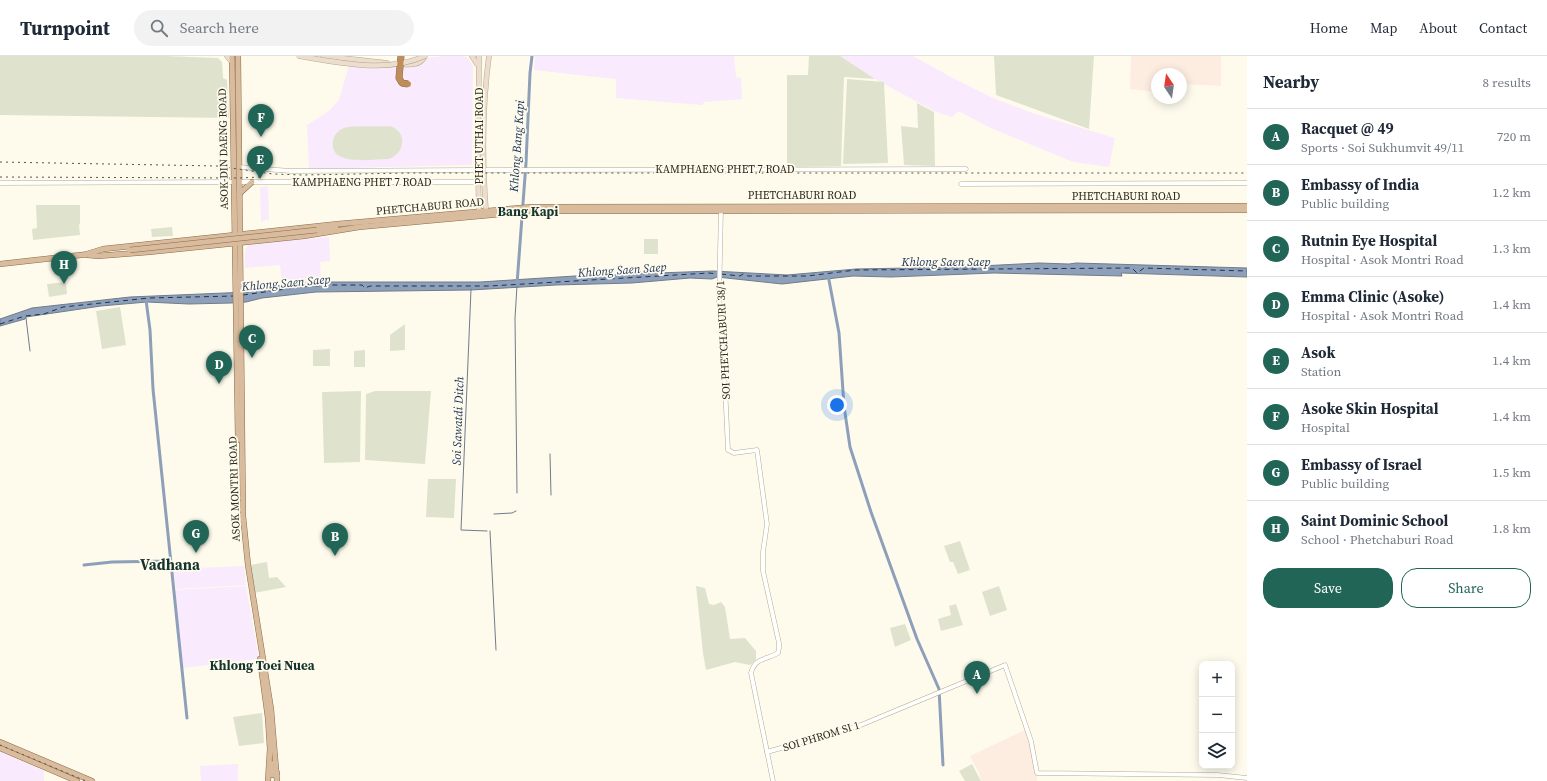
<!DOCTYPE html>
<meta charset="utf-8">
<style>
:root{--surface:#fff;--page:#f2f2f3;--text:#1f2937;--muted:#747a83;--line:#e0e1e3;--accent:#216557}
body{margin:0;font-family:"Source Serif 4",serif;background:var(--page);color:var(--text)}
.controls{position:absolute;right:12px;bottom:12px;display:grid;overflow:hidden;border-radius:8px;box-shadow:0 2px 10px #0003}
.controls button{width:36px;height:36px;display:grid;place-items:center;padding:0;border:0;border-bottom:1px solid var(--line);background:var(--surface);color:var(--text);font:20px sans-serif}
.compass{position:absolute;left:1151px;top:12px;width:36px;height:36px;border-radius:50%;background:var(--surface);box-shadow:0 2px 10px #0003;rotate:347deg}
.you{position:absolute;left:837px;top:349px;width:14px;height:14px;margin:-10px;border:3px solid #fff;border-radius:50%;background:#1a73e8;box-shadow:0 0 0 6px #1a73e833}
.badge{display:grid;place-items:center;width:26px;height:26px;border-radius:50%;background:var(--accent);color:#fff;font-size:13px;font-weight:700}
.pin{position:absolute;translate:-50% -33px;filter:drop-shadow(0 1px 2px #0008)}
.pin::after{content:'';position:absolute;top:21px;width:14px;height:12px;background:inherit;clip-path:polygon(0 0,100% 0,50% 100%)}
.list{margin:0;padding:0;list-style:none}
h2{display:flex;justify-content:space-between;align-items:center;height:52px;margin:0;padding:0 16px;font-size:17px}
h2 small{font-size:13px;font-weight:400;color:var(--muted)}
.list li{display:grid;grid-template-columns:26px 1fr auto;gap:12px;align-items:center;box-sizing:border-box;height:56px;padding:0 16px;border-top:1px solid var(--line)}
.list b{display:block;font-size:15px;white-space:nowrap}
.list p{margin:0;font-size:13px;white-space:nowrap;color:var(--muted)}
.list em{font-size:13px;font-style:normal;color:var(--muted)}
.actions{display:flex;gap:8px;padding:12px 16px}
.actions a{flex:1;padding:9px 0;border:1px solid var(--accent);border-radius:16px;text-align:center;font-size:14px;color:var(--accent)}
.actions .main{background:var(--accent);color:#fff}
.icon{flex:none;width:22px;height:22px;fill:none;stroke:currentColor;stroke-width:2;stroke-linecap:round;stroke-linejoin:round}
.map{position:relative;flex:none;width:1247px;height:725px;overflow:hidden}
header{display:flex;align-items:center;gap:24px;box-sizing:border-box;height:56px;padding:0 20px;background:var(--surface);border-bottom:1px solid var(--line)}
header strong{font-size:19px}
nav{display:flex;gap:22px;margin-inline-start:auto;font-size:14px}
.search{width:280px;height:36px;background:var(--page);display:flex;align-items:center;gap:10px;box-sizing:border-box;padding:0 14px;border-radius:22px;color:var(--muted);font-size:15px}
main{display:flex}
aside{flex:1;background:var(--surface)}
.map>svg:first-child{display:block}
.commercial{fill:#f9eafe}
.medical{fill:#fdede1}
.green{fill:#dfe3cd}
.water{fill:#8e9fb9;stroke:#717c8a}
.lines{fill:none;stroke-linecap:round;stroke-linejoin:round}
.stream{stroke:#717c8a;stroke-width:1}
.canal{stroke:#8e9fb9;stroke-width:3}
.ferry{stroke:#1b3358;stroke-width:1;stroke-dasharray:5 4;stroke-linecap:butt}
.tertiary-casing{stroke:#b3ab8a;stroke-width:5}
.secondary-casing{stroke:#b3ab8a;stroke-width:5.5}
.primary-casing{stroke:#8c6b46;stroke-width:6}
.tertiary{stroke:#fff;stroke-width:4}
.secondary{stroke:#ecddce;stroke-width:4.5}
.primary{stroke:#d9bb9d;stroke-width:5}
.rail{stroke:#555345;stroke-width:1;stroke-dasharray:2 4;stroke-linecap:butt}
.secondary-bridge-casing{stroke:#b3ab8a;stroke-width:5.5;stroke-linecap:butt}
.primary-bridge-casing{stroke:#8c6b46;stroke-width:6;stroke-linecap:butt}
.motorway-bridge-casing{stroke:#8c6b46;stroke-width:7;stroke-linecap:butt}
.secondary-bridge{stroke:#ecddce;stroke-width:4.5}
.primary-bridge{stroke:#d9bb9d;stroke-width:5}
.motorway-bridge{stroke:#bf8d5b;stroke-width:6}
.labels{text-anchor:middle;stroke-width:3.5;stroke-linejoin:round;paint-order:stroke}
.street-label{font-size:11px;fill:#2e2c1e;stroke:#fefbed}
.water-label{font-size:12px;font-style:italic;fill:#1b3358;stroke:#fefbed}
.quarter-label{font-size:13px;font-weight:bold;fill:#14332c;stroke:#fefbed}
.district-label{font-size:15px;font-weight:bold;fill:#14332c;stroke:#fefbed}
</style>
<header>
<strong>Turnpoint</strong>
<div class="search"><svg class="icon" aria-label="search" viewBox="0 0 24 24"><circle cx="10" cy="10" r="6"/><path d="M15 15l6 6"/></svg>Search here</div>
<nav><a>Home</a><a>Map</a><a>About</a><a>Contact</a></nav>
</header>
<main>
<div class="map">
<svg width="1247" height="725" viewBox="0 0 1247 725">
<rect width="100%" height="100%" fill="#fefbed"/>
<g class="commercial">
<polygon points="445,0 464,0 468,2 473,10 472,109 309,113 307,69 329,55 339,44 349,9"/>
<polygon points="535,0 734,0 736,21 741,22 742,43 704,46 702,49 616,42 616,23 586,20 534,14"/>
<polygon points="840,0 913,0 951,21 993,42 1035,58 1115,82 1109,111 1073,106 993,73 958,55 952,61 936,56 875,23"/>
<polygon points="268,130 269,164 261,165 260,131"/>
<polygon points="329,181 330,205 320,206 321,224 282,227 280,209 245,212 245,194 249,188"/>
<polygon points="244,510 246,529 176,533 173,513"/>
<polygon points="246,530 259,603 183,612 173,534"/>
<polygon points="0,695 44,715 44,725 0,725"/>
<polygon points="238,708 238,725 201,725 200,710"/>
</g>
<g class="medical">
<polygon points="1131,0 1221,0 1221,30 1181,28 1181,18 1157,18 1157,36 1130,33"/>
<polygon points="1027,673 1037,717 1037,725 981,725 980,719 970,700"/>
</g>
<g class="green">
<polygon points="0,0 164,0 218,2 222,6 223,22 227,24 229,62 0,59"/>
<polygon points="809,0 840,0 875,23 844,21 841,110 787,111 787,19 808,19"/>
<polygon points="994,0 1094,0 1089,73 996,39"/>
<polygon points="847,23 884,26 888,107 843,108"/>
<polygon points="917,47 934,56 935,110 904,109 901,70 918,72"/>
<path d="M390 70C408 76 405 97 389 103 374 103 328 111 333 85 334 79 338 74 344 72 354 69 379 71 390 70Z"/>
<polygon points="36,149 80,149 80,168 79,169 80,179 33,184 32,173 37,172"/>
<polygon points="172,171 173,180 152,181 151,173"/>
<rect x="644" y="183" width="14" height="15"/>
<polygon points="66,226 67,238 49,241 47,228"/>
<polygon points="120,251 126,289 102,293 96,255"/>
<polygon points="405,268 405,294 390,295 390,279"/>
<polygon points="330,293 330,310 313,310 313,294"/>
<polygon points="365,294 365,311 354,311 354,295"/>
<polygon points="361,335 360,406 324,407 322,336"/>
<polygon points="375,335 431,335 425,408 365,404 366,338"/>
<polygon points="428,423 456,423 454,462 426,461"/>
<polygon points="960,485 970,514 958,518 953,506 950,506 944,490"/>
<polygon points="267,506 269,522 277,521 286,531 254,537 250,509"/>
<polygon points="696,530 705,532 709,548 714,549 721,546 725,551 730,583 745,582 756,595 756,604 750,609 735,606 706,614 703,597"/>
<polygon points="999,530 1007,554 990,560 982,536"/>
<polygon points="956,548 963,569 941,575 938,563 951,559 949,550"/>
<polygon points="905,568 911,584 895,591 890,572"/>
<polygon points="262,657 264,687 239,690 233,661"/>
<polygon points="972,708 981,725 965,725 959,715"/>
</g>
<polygon class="water" points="1039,207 1069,208 1076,207 1247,212 1247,221 1121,217 1122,220 994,217 891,221 853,220 782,228 717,221 712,223 690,222 632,227 556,229 471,234 316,236 262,242 246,246 231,247 189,248 147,246 101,250 26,261 25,263 0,270 0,263 32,252 130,241 248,236 263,231 316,226 480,226 575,220 713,215 787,219 856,213 961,211"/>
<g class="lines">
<g class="stream">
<polyline points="517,230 515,262 517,437"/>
<polyline points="471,233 461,474 487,475"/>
<polyline points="26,262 30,295"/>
<polyline points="550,398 551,439"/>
<polyline points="494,458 512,457 516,455"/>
<polyline points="490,475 496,594"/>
</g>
<g class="canal">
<polyline points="828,219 839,277 844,350 850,391 871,456 917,583 939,633 943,709"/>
<polyline points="517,228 526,107 530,17 532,0"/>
<polyline points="146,244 150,274 153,333 187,662"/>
<polyline points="84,509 112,506 171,505"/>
</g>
<g class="ferry">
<polyline points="721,218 740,220 743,218 748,220 807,220 856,214 1132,212 1137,217 1144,212 1247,215"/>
<polyline points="243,239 300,231 329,229 362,229 365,232 370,230 490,230 709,217 718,218"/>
<polyline points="0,268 25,260 44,258 63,251 149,242 234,240"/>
</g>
<g class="tertiary-casing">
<g id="tertiary">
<polyline points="239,111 291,115 478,114"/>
<polyline points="483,114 966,113"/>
<polyline points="239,126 484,126"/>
<polyline points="0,127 234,126"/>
<polyline points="961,128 1247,127"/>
<path d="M721 152 719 245 725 330 728 394 734 397 757 394 767 468 763 496V515L779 587V592L778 597C767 604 755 601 751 617L773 725"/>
<polyline points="767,696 861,669 1005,609 1031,685 1037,717 1218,719 1247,722"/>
</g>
</g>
<g class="secondary-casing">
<g id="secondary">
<polyline points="227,0 232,6"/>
<polyline points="323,0 387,7"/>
<polyline points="472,0 477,8"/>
<polyline points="479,0 478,114 479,158"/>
<path d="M400 8C410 9 420 10 425 0"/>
<path d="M486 155C482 103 482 52 489 0"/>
</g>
</g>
<g class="primary-casing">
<g id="primary">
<polyline points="232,0 238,384"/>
<polyline points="238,0 243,460 248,509 271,653 277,725"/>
<polyline points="239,138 252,126"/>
<polyline points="317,174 336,171"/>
<polyline points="87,198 103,193 338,168 532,151 1247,150"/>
<polyline points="88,199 98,200 149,196 304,180 359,171 533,155 1247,154"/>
<polyline points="0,208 90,198"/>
<polyline points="260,603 268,662 270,693 268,725"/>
<polyline points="0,686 92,725"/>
<polyline points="0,692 77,725"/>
<polyline points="271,707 272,719 276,719 277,717"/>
</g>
</g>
<use href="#tertiary" class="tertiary"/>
<use href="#secondary" class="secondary"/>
<use href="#primary" class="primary"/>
<g class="rail">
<polyline points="0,106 217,110 273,118 303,119 408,117 1247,117"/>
<polyline points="0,121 239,122 260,121"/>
<polyline points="0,689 86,725"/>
</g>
<g class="secondary-bridge-casing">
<path id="secondary-bridge" d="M298 0C340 6 385 18 425 0"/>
</g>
<g class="primary-bridge-casing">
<polyline id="primary-bridge" points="130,194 317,174"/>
</g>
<g class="motorway-bridge-casing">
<polyline id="motorway-bridge" points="401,0 399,22 402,27 408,28"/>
</g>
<use href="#secondary-bridge" class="secondary-bridge"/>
<use href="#primary-bridge" class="primary-bridge"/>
<use href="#motorway-bridge" class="motorway-bridge"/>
</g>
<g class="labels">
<g class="street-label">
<text transform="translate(479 80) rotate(-90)" y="4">PHET UTHAI ROAD</text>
<text transform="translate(223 93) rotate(-91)" y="4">ASOK-DIN DAENG ROAD</text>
<text x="725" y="117">KAMPHAENG PHET 7 ROAD</text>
<text x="362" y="130">KAMPHAENG PHET 7 ROAD</text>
<text x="802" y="143">PHETCHABURI ROAD</text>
<text x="1126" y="144">PHETCHABURI ROAD</text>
<text transform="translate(430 150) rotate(-5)" y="4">PHETCHABURI ROAD</text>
<text transform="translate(723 284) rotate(-93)" y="4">SOI PHETCHABURI 38/1</text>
<text transform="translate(234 433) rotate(-92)" y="4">ASOK MONTRI ROAD</text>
<text transform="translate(821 680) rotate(-17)" y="4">SOI PHROM SI 1</text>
</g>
<g class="water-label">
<text transform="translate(517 90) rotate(-86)" y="4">Khlong Bang Kapi</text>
<text x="946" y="210">Khlong Saen Saep</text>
<text transform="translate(622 214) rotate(-4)" y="4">Khlong Saen Saep</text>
<text transform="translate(286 227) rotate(-5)" y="4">Khlong Saen Saep</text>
<text transform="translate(458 365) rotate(-88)" y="4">Soi Sawatdi Ditch</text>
</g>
<g class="quarter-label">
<text x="528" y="160">Bang Kapi</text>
<text x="262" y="614">Khlong Toei Nuea</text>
</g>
<g class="district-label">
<text x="170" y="514">Vadhana</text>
</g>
</g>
</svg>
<div class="controls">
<button>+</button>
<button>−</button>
<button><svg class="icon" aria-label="layers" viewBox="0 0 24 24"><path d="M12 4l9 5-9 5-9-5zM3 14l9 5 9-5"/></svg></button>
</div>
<svg class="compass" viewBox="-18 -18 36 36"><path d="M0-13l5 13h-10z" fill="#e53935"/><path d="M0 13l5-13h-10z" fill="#747a83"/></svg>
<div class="you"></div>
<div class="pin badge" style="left:977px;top:638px">A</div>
<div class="pin badge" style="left:335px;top:500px">B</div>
<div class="pin badge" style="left:252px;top:302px">C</div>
<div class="pin badge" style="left:219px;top:328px">D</div>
<div class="pin badge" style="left:260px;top:123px">E</div>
<div class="pin badge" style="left:261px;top:81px">F</div>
<div class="pin badge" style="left:196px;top:497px">G</div>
<div class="pin badge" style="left:64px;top:228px">H</div>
</div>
<aside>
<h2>Nearby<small>8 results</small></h2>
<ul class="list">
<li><span class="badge">A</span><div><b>Racquet @ 49</b><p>Sports · Soi Sukhumvit 49/11</p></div><em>720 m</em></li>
<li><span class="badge">B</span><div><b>Embassy of India</b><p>Public building</p></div><em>1.2 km</em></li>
<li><span class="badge">C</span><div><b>Rutnin Eye Hospital</b><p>Hospital · Asok Montri Road</p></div><em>1.3 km</em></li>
<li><span class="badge">D</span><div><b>Emma Clinic (Asoke)</b><p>Hospital · Asok Montri Road</p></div><em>1.4 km</em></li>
<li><span class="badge">E</span><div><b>Asok</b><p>Station</p></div><em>1.4 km</em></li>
<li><span class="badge">F</span><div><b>Asoke Skin Hospital</b><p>Hospital</p></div><em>1.4 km</em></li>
<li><span class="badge">G</span><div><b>Embassy of Israel</b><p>Public building</p></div><em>1.5 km</em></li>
<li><span class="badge">H</span><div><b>Saint Dominic School</b><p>School · Phetchaburi Road</p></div><em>1.8 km</em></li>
</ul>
<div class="actions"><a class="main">Save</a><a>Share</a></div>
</aside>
</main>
